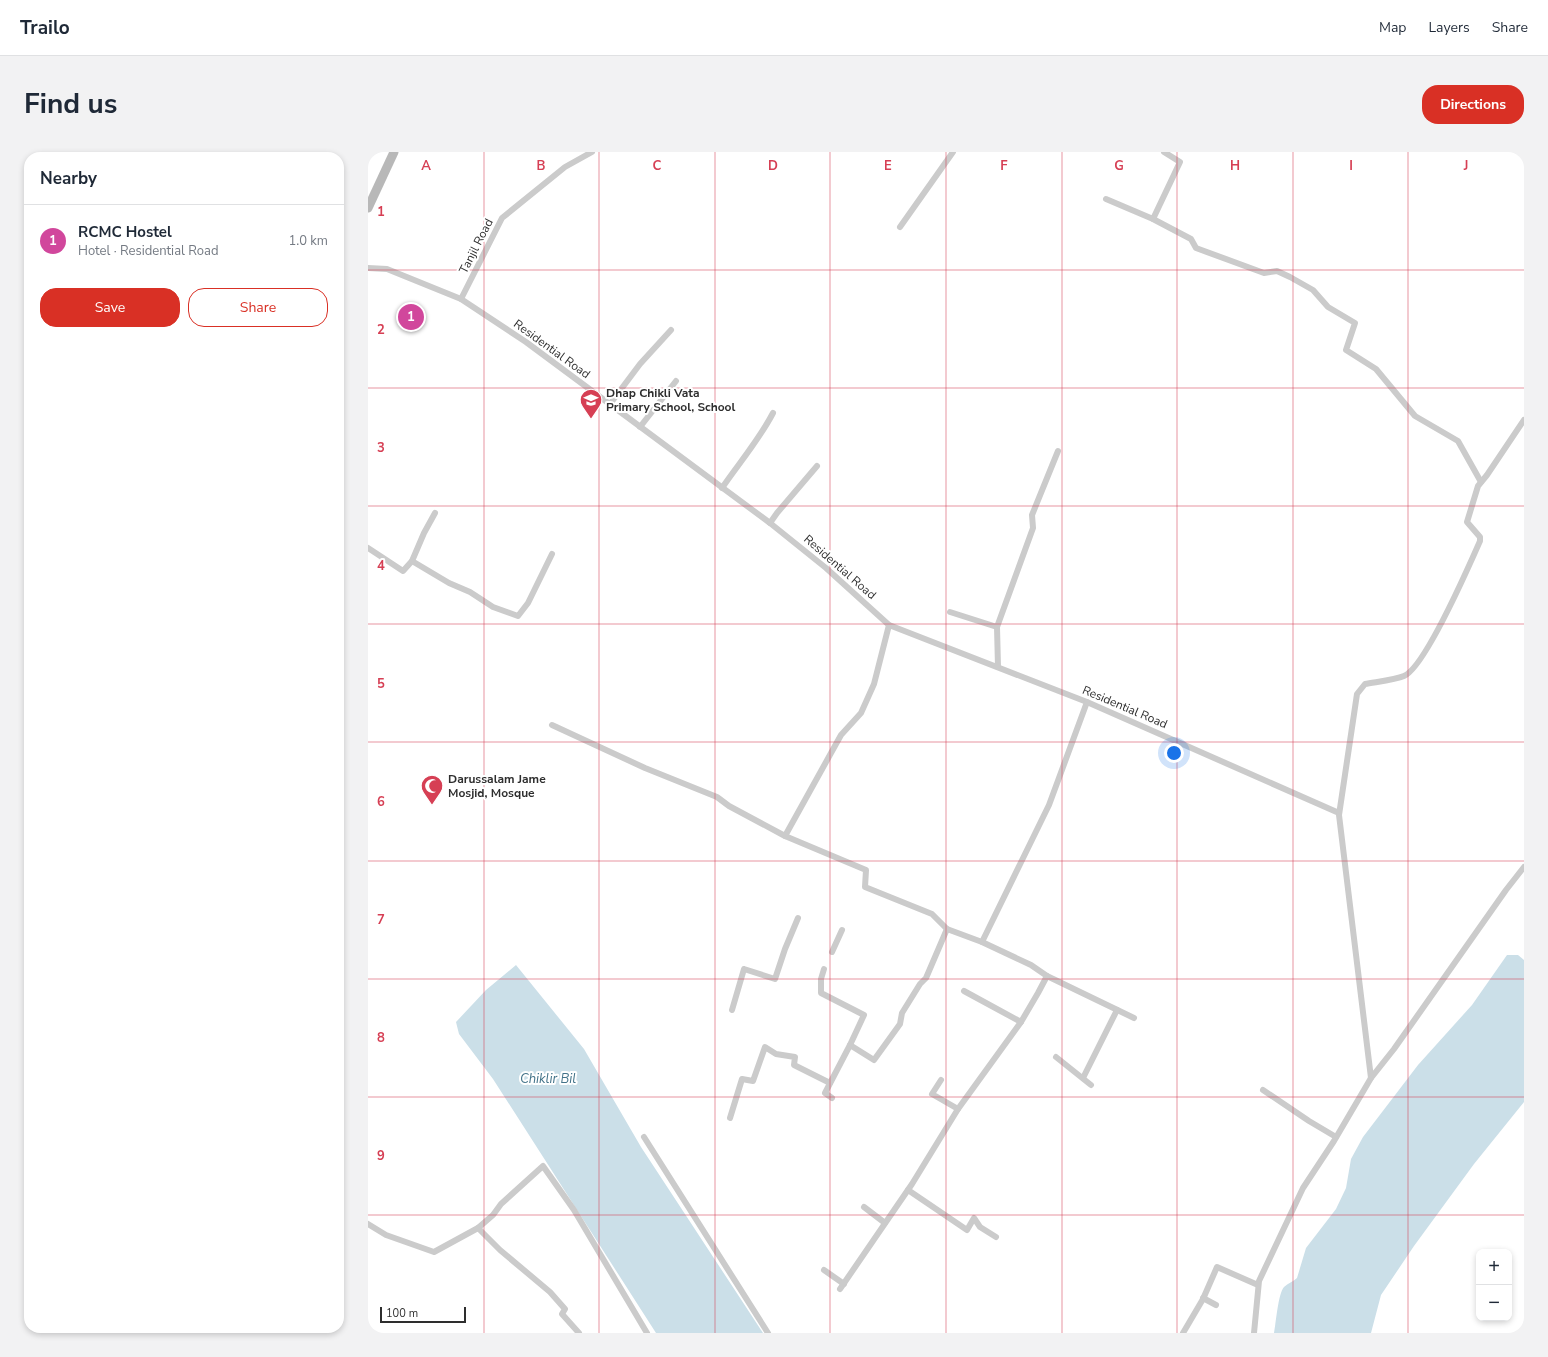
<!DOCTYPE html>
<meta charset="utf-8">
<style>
:root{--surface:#fff;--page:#f2f2f3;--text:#1f2937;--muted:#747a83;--line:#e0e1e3;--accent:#d93025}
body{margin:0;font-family:"Nunito Sans",sans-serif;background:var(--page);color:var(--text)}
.controls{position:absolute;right:12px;bottom:12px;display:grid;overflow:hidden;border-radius:8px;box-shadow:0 2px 6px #0003}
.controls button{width:36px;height:36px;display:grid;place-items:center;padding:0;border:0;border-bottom:1px solid var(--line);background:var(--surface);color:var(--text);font:20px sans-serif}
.scale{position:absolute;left:12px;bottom:10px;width:86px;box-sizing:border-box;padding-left:4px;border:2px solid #2e2e2e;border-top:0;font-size:11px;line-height:14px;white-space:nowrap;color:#2e2e2e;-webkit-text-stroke:3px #fff;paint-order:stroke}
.you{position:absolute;left:806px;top:601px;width:14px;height:14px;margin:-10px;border:3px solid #fff;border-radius:50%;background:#1a73e8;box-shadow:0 0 0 6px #1a73e833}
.badge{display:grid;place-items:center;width:26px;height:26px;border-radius:50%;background:var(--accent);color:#fff;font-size:13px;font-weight:700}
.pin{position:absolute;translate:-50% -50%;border:2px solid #fff;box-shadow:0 1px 4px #0006}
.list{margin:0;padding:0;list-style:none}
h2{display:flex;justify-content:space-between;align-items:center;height:52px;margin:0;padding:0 16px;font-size:17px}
h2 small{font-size:13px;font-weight:400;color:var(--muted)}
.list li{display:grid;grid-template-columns:26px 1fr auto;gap:12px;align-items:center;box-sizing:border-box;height:72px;padding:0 16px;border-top:1px solid var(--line)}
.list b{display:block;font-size:15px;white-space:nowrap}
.list p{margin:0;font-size:13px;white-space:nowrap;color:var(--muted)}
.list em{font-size:13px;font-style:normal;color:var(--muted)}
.actions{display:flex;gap:8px;padding:12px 16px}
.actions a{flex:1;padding:9px 0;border:1px solid var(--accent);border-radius:16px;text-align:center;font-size:14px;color:var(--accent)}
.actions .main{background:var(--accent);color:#fff}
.map{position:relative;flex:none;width:1156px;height:1181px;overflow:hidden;border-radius:16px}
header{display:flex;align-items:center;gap:24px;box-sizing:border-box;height:56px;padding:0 20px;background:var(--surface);border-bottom:1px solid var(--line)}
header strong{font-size:19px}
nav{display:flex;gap:22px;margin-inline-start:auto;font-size:14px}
.intro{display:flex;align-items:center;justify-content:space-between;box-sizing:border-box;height:96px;padding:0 24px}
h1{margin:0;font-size:28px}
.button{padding:10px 18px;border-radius:16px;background:var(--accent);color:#fff;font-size:14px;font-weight:700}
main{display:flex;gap:24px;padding:0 24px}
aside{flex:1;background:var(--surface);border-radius:16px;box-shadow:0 2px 6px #0003}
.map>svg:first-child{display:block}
.water{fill:#cbdfe8}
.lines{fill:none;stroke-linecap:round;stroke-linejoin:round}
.street{stroke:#cbcbcb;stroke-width:6}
.secondary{stroke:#b8b8b8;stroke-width:9}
.grid{fill:none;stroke:#d63f54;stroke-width:1;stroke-opacity:0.55}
.labels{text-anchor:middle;stroke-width:4;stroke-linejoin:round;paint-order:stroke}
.street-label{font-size:12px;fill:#2e2e2e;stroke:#fff}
.poi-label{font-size:12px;font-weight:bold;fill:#2e2e2e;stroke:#fff;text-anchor:start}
.water-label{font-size:13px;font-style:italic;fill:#437389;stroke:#fff}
.grid-label{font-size:13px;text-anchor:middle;font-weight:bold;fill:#d63f54;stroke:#fff;stroke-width:4;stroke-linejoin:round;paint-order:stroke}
</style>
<header>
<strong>Trailo</strong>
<nav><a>Map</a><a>Layers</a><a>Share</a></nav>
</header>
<div class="intro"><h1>Find us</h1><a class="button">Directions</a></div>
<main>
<aside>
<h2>Nearby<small></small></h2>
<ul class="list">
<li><span class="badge" style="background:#d1479c">1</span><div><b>RCMC Hostel</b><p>Hotel · Residential Road</p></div><em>1.0 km</em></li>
</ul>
<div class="actions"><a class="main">Save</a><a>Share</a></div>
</aside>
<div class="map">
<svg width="1156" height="1181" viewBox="0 0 1156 1181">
<rect width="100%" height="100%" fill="#fff"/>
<g class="water">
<path d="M1139 803H1150L1156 808V950L1106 1012 1046 1094 1013 1143 1003 1181H906C908 1171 910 1142 916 1135 920 1131 925 1130 929 1126L938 1096 968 1057 978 1036 983 1007 995 985 1050 913 1104 853Z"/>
<polygon points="148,813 216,897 273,995 395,1181 288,1181 125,927 91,882 88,870 118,838"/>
</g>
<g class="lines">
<g class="street">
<polyline points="738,47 785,67 812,10 796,0"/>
<polyline points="785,67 823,87 828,96 896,121 909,119 922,125 945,138 960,155 987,171 978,198 1008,217 1047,264 1090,289 1113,330"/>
<polyline points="532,75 585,0"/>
<polyline points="0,116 19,117 93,147 158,190 402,371 458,416 521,473 719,550 971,661"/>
<polyline points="93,147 134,66 197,15 224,0"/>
<polyline points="242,252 272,212 303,178"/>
<polyline points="272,275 308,229"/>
<path d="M354 336C371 311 391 288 405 261"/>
<polyline points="402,371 409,361 449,314"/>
<polyline points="0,396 35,419 44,409 56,381 67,361"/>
<polyline points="44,409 81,431 102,440 125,455 150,464 160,451 184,402"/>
<polyline points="582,460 629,475"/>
<polyline points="630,515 629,475 665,376 664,363 690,299"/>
<polyline points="184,573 277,616 349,645 361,654 417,684 498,718 497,735 564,762 579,777 614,790"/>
<polyline points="417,684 473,583 493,561 506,532 521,473"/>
<polyline points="464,800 474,778"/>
<polyline points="456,817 453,827 453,841 496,863 482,893"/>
<polyline points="679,824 766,866"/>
<polyline points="596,839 653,870"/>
<polyline points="364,858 376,817 407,827 417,797 430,766"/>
<polyline points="688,905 723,933"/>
<polyline points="715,926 749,858"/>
<polyline points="1003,926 1026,897 1138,738 1156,715"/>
<polyline points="573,928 564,942 590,957"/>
<polyline points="895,938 941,969 968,985"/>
<polyline points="464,946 457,941 482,893 506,908 532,872 534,861 552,832 558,826 579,777"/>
<polyline points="362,966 374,927 385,929 397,895 408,902 427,905 426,913 462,931"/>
<polyline points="276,985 400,1181"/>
<polyline points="540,1038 599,1078 606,1066 612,1075 628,1085"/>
<polyline points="496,1055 517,1071"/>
<polyline points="0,1072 18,1083 66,1100 110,1076 125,1063 133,1052 175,1014 206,1058 279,1181"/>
<polyline points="110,1076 132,1098 182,1140 197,1157 194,1162 211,1181"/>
<polyline points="456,1118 476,1132"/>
<polyline points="472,1137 544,1032 590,957 653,870 670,841 679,824 663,813 614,790 681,653 719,550"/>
<polyline points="835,1146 848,1153"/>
<polyline points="815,1181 835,1147 849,1115 890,1133"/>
<path d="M886 1181 891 1129 935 1036 966 989 1003 926 971 663 989 542 997 532C1007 530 1027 528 1036 524 1057 515 1101 414 1112 389V385L1099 370 1110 334 1119 323 1156 268"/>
</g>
<polyline class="secondary" points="0,56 26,0"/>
</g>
<path class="grid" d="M116 0V1181M231 0V1181M347 0V1181M462 0V1181M578 0V1181M694 0V1181M809 0V1181M925 0V1181M1040 0V1181M0 118H1156M0 236H1156M0 354H1156M0 472H1156M0 590H1156M0 709H1156M0 827H1156M0 945H1156M0 1063H1156"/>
<defs>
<g id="school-pin" transform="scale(1.15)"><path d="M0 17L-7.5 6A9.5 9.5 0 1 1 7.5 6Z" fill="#d63f54" stroke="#fff"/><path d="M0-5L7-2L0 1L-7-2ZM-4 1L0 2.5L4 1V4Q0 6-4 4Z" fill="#fff"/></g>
<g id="mosque-pin" transform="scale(1.15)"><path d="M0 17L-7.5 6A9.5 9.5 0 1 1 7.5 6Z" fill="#d63f54" stroke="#fff"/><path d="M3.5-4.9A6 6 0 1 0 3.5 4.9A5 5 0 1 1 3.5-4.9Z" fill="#fff"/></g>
</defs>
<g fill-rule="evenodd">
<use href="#school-pin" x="223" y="248"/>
<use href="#mosque-pin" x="64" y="634"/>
</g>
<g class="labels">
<g class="street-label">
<text transform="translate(108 94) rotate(-63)" y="4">Tanjil Road</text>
<text transform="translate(184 197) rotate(36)" y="4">Residential Road</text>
<text transform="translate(472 415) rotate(41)" y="4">Residential Road</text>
<text transform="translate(757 555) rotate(23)" y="4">Residential Road</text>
</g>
<g class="poi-label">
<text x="238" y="245">Dhap Chikli Vata<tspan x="238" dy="14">Primary School, School</tspan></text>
<text x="80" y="631">Darussalam Jame<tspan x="80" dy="14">Mosjid, Mosque</tspan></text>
</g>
<g class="water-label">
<text x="180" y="931">Chiklir Bil</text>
</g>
</g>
<g class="grid-label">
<text x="58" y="18">A</text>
<text x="173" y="18">B</text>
<text x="289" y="18">C</text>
<text x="405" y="18">D</text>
<text x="520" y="18">E</text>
<text x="636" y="18">F</text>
<text x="751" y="18">G</text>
<text x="867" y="18">H</text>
<text x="983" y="18">I</text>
<text x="1098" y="18">J</text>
<text x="13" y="64">1</text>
<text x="13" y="182">2</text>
<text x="13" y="300">3</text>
<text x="13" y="418">4</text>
<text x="13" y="536">5</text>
<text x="13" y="654">6</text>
<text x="13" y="772">7</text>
<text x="13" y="890">8</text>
<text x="13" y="1008">9</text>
</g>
</svg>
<div class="controls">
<button>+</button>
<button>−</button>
</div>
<div class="scale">100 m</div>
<div class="you"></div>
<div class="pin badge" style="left:43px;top:165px;background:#d1479c">1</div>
</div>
</main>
